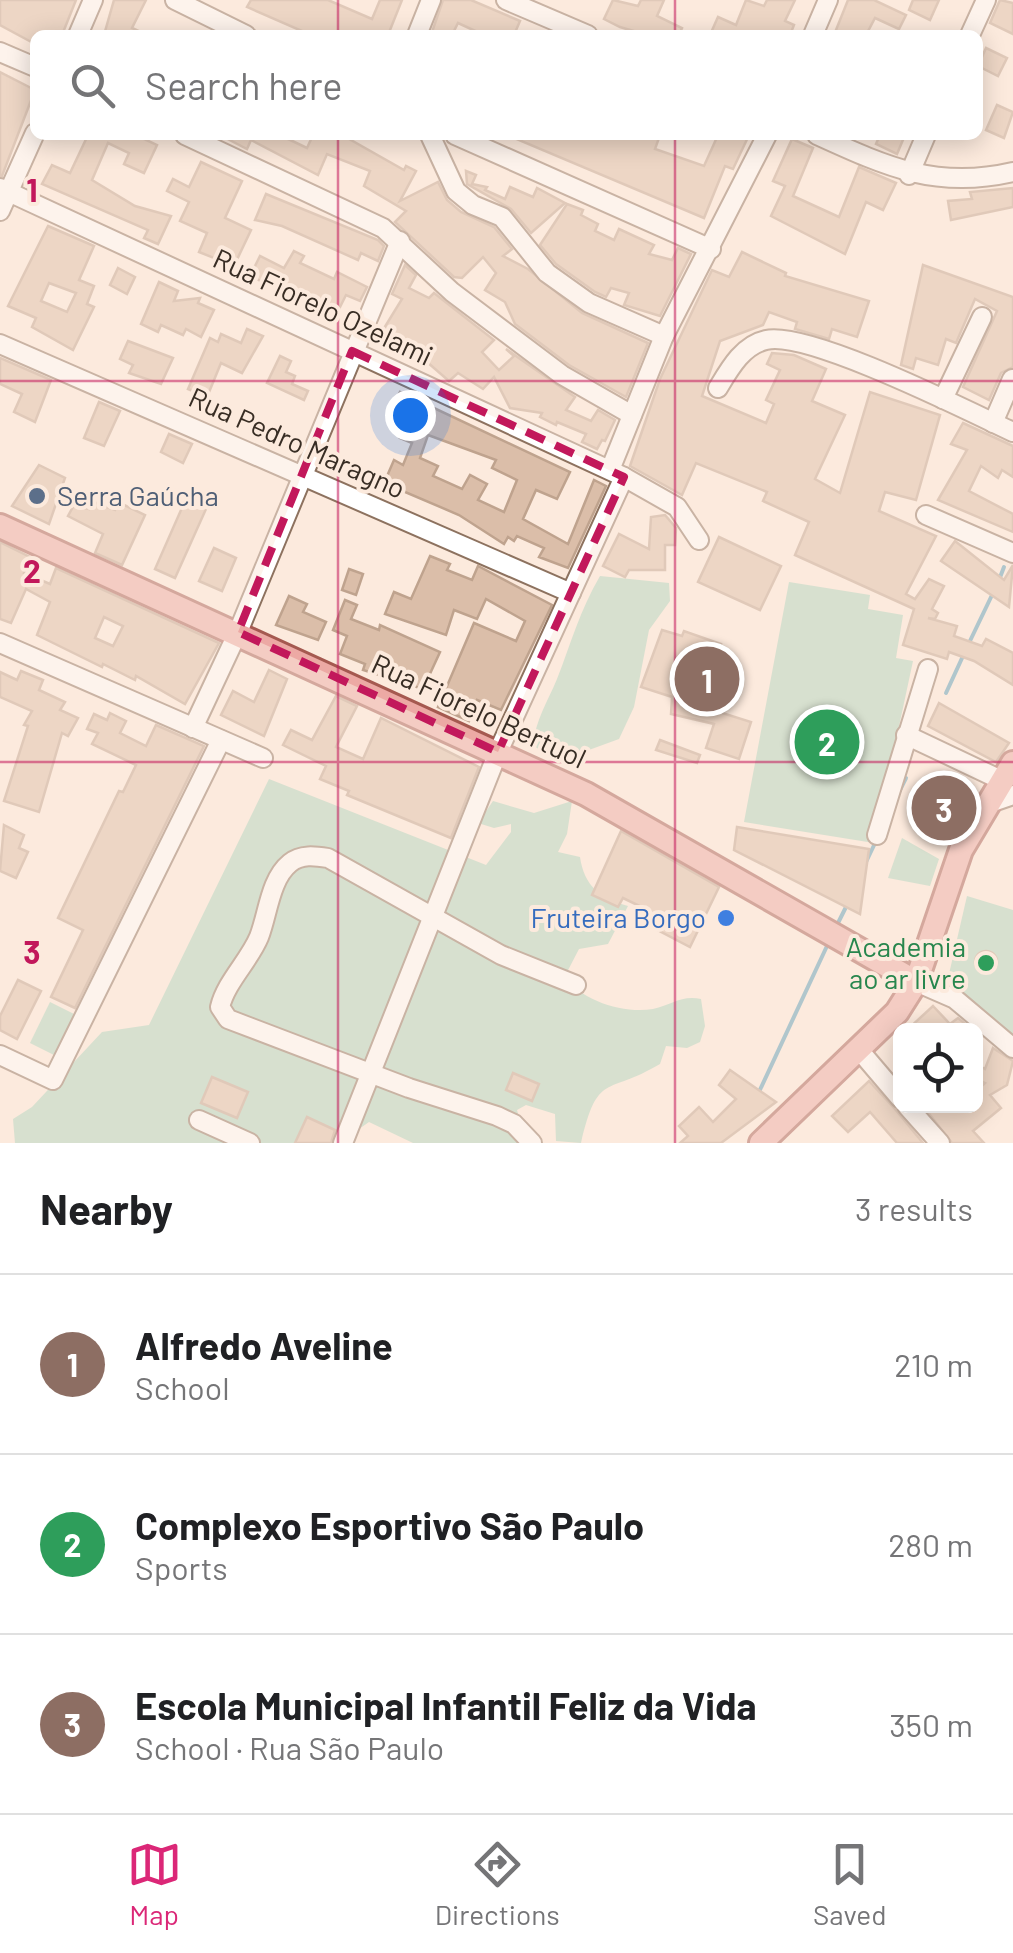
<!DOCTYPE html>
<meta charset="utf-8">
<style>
:root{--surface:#fff;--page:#f2f2f2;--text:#202124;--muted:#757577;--line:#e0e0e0;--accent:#db2777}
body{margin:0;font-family:Barlow,sans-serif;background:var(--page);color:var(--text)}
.controls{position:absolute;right:30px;bottom:30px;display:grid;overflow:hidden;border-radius:15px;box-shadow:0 5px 25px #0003}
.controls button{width:90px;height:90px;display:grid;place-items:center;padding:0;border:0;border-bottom:2px solid var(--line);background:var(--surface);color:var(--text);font:50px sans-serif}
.you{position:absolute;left:410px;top:415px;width:35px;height:35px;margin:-25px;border:8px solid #fff;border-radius:50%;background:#1a73e8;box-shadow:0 0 0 15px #1a73e833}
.badge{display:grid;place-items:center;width:65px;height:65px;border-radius:50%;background:var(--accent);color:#fff;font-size:32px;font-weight:700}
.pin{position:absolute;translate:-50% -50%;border:5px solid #fff;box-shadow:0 2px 10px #0006}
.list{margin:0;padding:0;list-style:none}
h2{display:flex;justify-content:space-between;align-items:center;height:130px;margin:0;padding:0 40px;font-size:42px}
h2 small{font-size:32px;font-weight:400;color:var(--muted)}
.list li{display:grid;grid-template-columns:65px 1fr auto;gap:30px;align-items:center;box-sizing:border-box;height:180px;padding:0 40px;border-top:2px solid var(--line)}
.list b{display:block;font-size:38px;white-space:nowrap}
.list p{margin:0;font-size:32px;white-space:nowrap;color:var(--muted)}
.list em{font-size:32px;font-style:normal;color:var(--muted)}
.icon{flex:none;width:55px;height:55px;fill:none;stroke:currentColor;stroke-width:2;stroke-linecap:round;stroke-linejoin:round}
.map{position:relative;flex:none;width:1013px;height:1143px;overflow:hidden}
.search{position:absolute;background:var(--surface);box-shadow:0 5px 25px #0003;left:30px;right:30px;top:30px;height:110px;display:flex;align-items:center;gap:25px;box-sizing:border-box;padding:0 35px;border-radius:15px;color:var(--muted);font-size:38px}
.sheet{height:670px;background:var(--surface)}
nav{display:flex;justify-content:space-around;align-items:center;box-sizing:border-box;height:140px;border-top:2px solid var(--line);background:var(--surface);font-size:28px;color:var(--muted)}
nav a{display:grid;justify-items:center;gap:5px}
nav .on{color:var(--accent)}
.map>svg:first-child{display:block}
.green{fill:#abd5bf}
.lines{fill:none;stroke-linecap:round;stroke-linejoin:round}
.stream{stroke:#559cb8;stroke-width:4}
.building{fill:#dbbea9;stroke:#bfa38e;stroke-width:2.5;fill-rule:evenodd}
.minor-casing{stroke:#8d725f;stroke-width:22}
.major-casing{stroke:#a55950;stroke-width:28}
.minor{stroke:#fff;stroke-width:18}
.major{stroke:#eca9a4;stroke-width:22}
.marked{fill:none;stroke:#c2185b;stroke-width:8;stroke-dasharray:20 12;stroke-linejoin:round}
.grid{fill:none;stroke:#c2185b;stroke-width:2.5;stroke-opacity:0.55}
.service-dot{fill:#5c6f8a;stroke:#fceadd;stroke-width:4}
.shop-dot{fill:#3f7fe0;stroke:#fceadd;stroke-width:4}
.leisure-dot{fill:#2e9e5b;stroke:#fceadd;stroke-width:4}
.labels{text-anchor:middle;stroke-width:8;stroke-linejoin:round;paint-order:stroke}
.street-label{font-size:28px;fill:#382d24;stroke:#fceadd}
.service-label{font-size:28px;fill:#4e5e75;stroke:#fceadd;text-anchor:start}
.shop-label{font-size:28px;fill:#366cbe;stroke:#fceadd;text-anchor:end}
.leisure-label{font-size:28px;fill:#27864d;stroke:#fceadd;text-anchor:end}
.grid-label{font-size:32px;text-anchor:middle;font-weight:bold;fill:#c2185b;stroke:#fceadd;stroke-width:8;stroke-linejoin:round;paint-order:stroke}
</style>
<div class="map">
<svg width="1013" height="1143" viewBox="0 0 1013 1143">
<rect width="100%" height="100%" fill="#fceadd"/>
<g class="green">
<path d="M600 576 669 583 670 601 649 630 634 707 619 739 556 762 533 745C536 719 547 703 557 679 571 643 580 610 600 576Z"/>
<polygon points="789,582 870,595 868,609 903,615 896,658 913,661 874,843 744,822"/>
<path d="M269 779 486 865 511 832V824L494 828 478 823 493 801 534 813 572 801 567 834 558 852 580 857C584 886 600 898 628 906L608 944 579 949 565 976C581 1001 624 1014 653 1009 672 1005 681 995 701 999L705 1026 700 1042 687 1048 666 1046 660 1064C606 1096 598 1071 581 1143L556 1141 555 1114 526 1105 517 1110 521 1125 536 1143H413L369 1122 339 1143H15L13 1119 32 1107 102 1032 149 1025Z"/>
<polygon points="902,838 939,859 930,886 888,878"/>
<polygon points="967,896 1013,910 1013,1044 946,987"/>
<polygon points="50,1002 76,1015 56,1056 30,1043"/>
</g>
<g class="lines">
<g class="stream">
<polyline points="999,580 1004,567"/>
<polyline points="969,643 993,593"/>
<polyline points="946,693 963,656"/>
<polyline points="898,794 906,778"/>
<polyline points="866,862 877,839"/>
<polyline points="837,925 848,903"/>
<polyline points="758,1094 827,946"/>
</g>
</g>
<g class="building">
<polygon points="0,0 76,0 62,35 35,35 35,44 0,25"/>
<polygon points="114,0 146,0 132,28 147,35 104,35"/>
<polygon points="251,0 328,0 372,19 380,0 402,0 388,35 311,35 247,7"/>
<polygon points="443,0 471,0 520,21 514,35 484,35 458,23 452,35 439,35 432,32"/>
<polygon points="613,0 638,6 641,0 664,0 657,16 682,28 679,35 647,35 620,27 604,19"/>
<polygon points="746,0 764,6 767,0 795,0 785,21 794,25 790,35 710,35 718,17 736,25"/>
<polygon points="848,0 874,0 906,15 899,29 875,18 866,35 834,35"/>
<polygon points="913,0 939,0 930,20 909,10"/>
<polygon points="1000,0 1013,3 1013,34 990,23"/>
<polygon points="986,48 1007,58 998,76 978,66"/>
<polygon points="0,72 35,90 2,176 0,176"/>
<polygon points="997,105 1013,112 1004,138 986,130"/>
<polygon points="88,135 136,135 157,145 144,173 124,164 129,153 108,143 92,180 135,206 171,216 158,244 144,238 148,230 42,184 52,165 70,173"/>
<polygon points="220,135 287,135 286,138 307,148 313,135 342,135 404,170 406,166 416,171 400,201 438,182 447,200 461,212 494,227 512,249 503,256 528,269 582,313 648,343 626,397 569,365 515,324 505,302 485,290 496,273 483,257 462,278 454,277 395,222 406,211 364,186 370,171 327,154 318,175 251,140 247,149"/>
<polygon points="507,135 660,135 655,149 704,166 718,135 749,135 733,169 725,166 704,218"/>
<polygon points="880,135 905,135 897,154 876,144"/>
<polygon points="792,139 813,148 793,196 839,217 859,167 896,183 883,210 866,202 845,254 771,216 785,186 773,181"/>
<polygon points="201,162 242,181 225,218 251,230 234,266 199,252 207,233 180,221 189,202 167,191 173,179 189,187"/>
<polygon points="466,171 476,175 472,184 487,187 485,190 505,199 510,187 533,197 537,188 565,203 531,233 511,209 467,184"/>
<polygon points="1013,188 1013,207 951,220 948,201 972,199 970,192"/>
<polygon points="266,194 378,240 384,246 378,261 361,253 358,260 282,226 255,220"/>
<polygon points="567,204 583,210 581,215 598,224 595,231 614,240 619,229 654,245 649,254 672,260 678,248 691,254 660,316 624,305 629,293 611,288 606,297 595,292 556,264 540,245"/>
<path d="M48 226 94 246 79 280 94 286 87 304 94 307 73 350 32 327 36 318 8 306ZM49 283 76 293 67 312 41 301Z"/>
<polygon points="294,251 304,256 300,263 334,279 337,272 367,287 360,301 346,295 336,315 250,276 260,256 284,268"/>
<polygon points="742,252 786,273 785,276 869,301 857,337 832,329 829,339 795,329 797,322 769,312 763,325 720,341 702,396 766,423 774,404 766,400 780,370 767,364 772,353 794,355 826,369 812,401 845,415 815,479 840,493 870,392 940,415 916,500 885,492 879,511 936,536 906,594 915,599 929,579 944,586 932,609 938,613 935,619 928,618 957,626 954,636 982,646 986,639 1013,653 1013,685 974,661 949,652 947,659 903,645 914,609 795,555 809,522 763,501 767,492 696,463 682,495 630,466 660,379 712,270 729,277"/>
<polygon points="405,265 416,275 409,288 429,298 434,293 494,340 482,352 499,370 514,356 506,349 575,397 566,410 591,421 598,410 615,420 605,441 602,440 597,449 582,442 586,434 557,422 556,425 540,417 542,413 510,408 494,377 483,389 458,373 449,381 419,355 417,359 378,338 402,299 392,294"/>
<polygon points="923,265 1013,297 1013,367 1001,373 989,400 963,387 997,311 975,299 956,343 946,339 938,365 916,358 913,369 901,365"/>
<polygon points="118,268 135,277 127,294 110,285"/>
<polygon points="159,282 178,291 174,301 200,298 198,303 214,310 201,337 186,329 183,335 161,325 158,332 141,324"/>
<polygon points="247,329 263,336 242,373 221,363 207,397 188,389 210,338 218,342 221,334 241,343"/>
<polygon points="128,341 173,358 161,384 129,373 133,365 120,359"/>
<polygon points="280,356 291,361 286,372 295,376 292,384 308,391 304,400 267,383"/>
<polygon points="0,358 51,380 35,422 14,412 22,394 0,384"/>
<path d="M400 392 570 472 557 499 536 490 523 519 568 544 594 480 606 486 568 568 539 557 544 548 517 536 514 541 508 537 504 544 459 515 384 483 394 460 403 465 412 443 400 438 404 425 387 416ZM428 435 496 460 492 468 517 480 504 512 478 500 487 484 470 475 462 489 433 476 438 466 420 458Z"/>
<polygon points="99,402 120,411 104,446 84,438"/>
<polygon points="963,423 1013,446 1013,477 1002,470 998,478 981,466 969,491 1013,514 1013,532 938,500 967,450 951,444"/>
<polygon points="169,434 192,444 183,463 161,452"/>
<polygon points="39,465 65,478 49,524 12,506"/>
<polygon points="91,501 115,510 118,502 145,515 122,565 95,553 103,534 68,516 74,505 89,509"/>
<polygon points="185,501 206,509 175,578 155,569"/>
<polygon points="665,515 676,528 675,545 665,545 665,570 629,570 625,577 603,566 619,534 649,549 651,517"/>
<polygon points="719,537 781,566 760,610 698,582"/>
<polygon points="955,541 1004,580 1013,565 1009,607 941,561"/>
<path d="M0 542 32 558 24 573 50 584 56 568 219 643 185 704 136 676 135 680 103 664 102 667 37 635 50 602 26 589 11 623 0 619ZM104 617 123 626 113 646 95 638Z"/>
<polygon points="214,548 236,558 222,591 199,581"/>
<polygon points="430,556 450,564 447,570 472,580 478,566 552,605 501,710 477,700 469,721 438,707 474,623 516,641 525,621 486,599 477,619 454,610 446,635 385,614 394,592 411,599"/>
<polygon points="349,569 363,574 356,595 342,590"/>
<polygon points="289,596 307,604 303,612 326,622 318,640 276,625"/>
<polygon points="345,600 357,605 351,619 379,630 380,625 440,652 423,689 363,670 365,664 340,654 347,636 333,630"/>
<polygon points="662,630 682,636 684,631 721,644 700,706 751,722 739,759 706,748 714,724 671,714 672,697 641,687"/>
<polygon points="269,670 287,679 264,736 221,715 233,691 254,702"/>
<polygon points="21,671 43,680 39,690 65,702 60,710 78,718 68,736 62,733 39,812 4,801 28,726 24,725 32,711 0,697 0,672 17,680"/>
<polygon points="336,696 357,706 336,747 363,759 381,718 479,767 451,838 347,795 349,791 320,779 326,766 283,745 291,730 312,740"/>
<polygon points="939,703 1009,743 996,762 928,726"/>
<polygon points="110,713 126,721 120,733 146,746 156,725 204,746 75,1008 51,997 83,930 58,918 119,791 123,792 136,765 92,744 98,733 87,729 94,714 107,720"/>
<polygon points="660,740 700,755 697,763 656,750"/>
<polygon points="4,825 24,835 19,848 28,852 16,878 0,871"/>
<polygon points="737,827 869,849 860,914 734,850"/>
<polygon points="621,831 719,887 690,947 644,923 650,911 623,898 618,907 592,895"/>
<circle cx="986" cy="962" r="11"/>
<polygon points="18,980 41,991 17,1039 0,1030 0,1016"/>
<polygon points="933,1006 950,1024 958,1018 973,1030 907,1030"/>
<polygon points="993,1048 1013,1061 1007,1085 990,1095 1001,1108 973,1131 984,1143 952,1143 923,1106 976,1106 976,1091 985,1083 976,1079 976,1064 985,1069"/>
<polygon points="730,1070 776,1102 721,1143 680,1143 688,1136 679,1126 699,1107 713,1122 736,1099 719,1085"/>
<polygon points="513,1073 539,1084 532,1101 506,1090"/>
<polygon points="212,1077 248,1092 237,1118 201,1103"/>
<polygon points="869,1081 895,1109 923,1143 897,1143 870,1112 848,1132 832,1116"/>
<polygon points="307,1117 335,1130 331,1143 295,1143"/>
</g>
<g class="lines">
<g class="minor-casing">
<g id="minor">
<polyline points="175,0 246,35"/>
<polyline points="506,0 588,35"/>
<polyline points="78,35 93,0"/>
<polyline points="417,35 431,0"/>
<polyline points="813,35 828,0"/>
<polyline points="970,35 986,0"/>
<polyline points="0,52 35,67"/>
<polyline points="185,135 383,228 452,292 562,375 632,415"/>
<polyline points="430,135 456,191 473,205 502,217 547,273 589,303 664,336"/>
<polyline points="455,135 711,249"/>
<path d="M817 135C885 166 936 190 1013 172"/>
<polyline points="909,175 926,135"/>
<polyline points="0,188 624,477 677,507 699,540"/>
<polyline points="0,211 35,133"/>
<polyline points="0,344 571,593"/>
<path d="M718 388C730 368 743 345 766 340 808 330 968 411 1013 432"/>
<polyline points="943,399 982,317"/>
<polyline points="993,423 1012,379"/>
<polyline points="610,470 664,336 767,135"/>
<polyline points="926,515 1013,553"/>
<polyline points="0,643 263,758"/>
<polyline points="193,728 238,632 400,241"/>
<polyline points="906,735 1001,780"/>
<polyline points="987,804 1013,795"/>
<polyline points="877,835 928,669"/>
<polyline points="916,982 955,999 1013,1048"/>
<polyline points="860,1051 900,1098"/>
<polyline points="0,1055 53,1080 221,740"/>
<polyline points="907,1106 940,1143"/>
<polyline points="199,1120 250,1143"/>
<polyline points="343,1143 498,752 624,477"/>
<path d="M532 1143 514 1124 497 1116 409 1088 228 1019 220 1007C226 982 249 961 259 937 268 914 270 879 290 863 301 854 315 856 328 858L501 955 576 985"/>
</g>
</g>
<g class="major-casing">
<g id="major">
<polyline points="0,526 586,794 916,982"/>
<polyline points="761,1143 897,1012 916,982 961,850 1013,763"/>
</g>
</g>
<use href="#minor" class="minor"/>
<use href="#major" class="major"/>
</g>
<path d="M0 0H1013V1143H0ZM352 351 624 477 498 752 238 632Z" fill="#fceadd" fill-opacity=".55" fill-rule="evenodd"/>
<path class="marked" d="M352 351 624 477 498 752 238 632Z"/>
<path class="grid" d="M338 0V35M675 0V35M338 135V1143M675 135V1143M0 381H1013M0 762H1013"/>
<circle class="service-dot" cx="37" cy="496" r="10"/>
<circle class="shop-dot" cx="726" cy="918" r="10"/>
<circle class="leisure-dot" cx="986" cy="963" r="10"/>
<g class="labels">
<g class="street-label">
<text transform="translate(323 307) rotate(25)" y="10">Rua Fiorelo Ozelami</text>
<text transform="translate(297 443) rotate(24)" y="10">Rua Pedro Maragno</text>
<text transform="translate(479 711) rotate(25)" y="10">Rua Fiorelo Bertuol</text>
</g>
<g class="service-label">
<text x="57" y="506">Serra Gaúcha</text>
</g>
<g class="shop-label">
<text x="706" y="928">Fruteira Borgo</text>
</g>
<g class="leisure-label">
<text x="966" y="957">Academia<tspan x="966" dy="32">ao ar livre</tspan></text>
</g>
</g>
<g class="grid-label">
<text x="32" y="202">1</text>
<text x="32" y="583">2</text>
<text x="32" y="964">3</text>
</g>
</svg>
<div class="controls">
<button><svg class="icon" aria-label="locate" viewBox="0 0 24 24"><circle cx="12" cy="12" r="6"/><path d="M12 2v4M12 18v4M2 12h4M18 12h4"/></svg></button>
</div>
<div class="you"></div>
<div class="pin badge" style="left:707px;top:679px;background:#8d6e63">1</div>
<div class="pin badge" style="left:827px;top:742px;background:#2e9e5b">2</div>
<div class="pin badge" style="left:944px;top:808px;background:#8d6e63">3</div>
<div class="search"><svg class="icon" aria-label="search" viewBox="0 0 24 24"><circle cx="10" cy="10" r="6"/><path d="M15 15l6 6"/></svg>Search here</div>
</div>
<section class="sheet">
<h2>Nearby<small>3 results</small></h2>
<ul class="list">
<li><span class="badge" style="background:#8d6e63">1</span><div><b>Alfredo Aveline</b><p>School</p></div><em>210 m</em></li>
<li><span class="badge" style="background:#2e9e5b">2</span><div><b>Complexo Esportivo São Paulo</b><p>Sports</p></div><em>280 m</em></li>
<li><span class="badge" style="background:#8d6e63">3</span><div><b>Escola Municipal Infantil Feliz da Vida</b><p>School · Rua São Paulo</p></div><em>350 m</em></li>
</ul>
</section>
<nav>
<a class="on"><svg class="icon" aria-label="map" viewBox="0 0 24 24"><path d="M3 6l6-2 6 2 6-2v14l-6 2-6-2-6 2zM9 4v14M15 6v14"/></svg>Map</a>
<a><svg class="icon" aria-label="directions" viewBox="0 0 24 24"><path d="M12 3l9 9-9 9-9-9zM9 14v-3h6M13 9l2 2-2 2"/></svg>Directions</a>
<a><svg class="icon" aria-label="saved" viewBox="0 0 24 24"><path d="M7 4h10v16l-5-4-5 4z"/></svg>Saved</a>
</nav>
